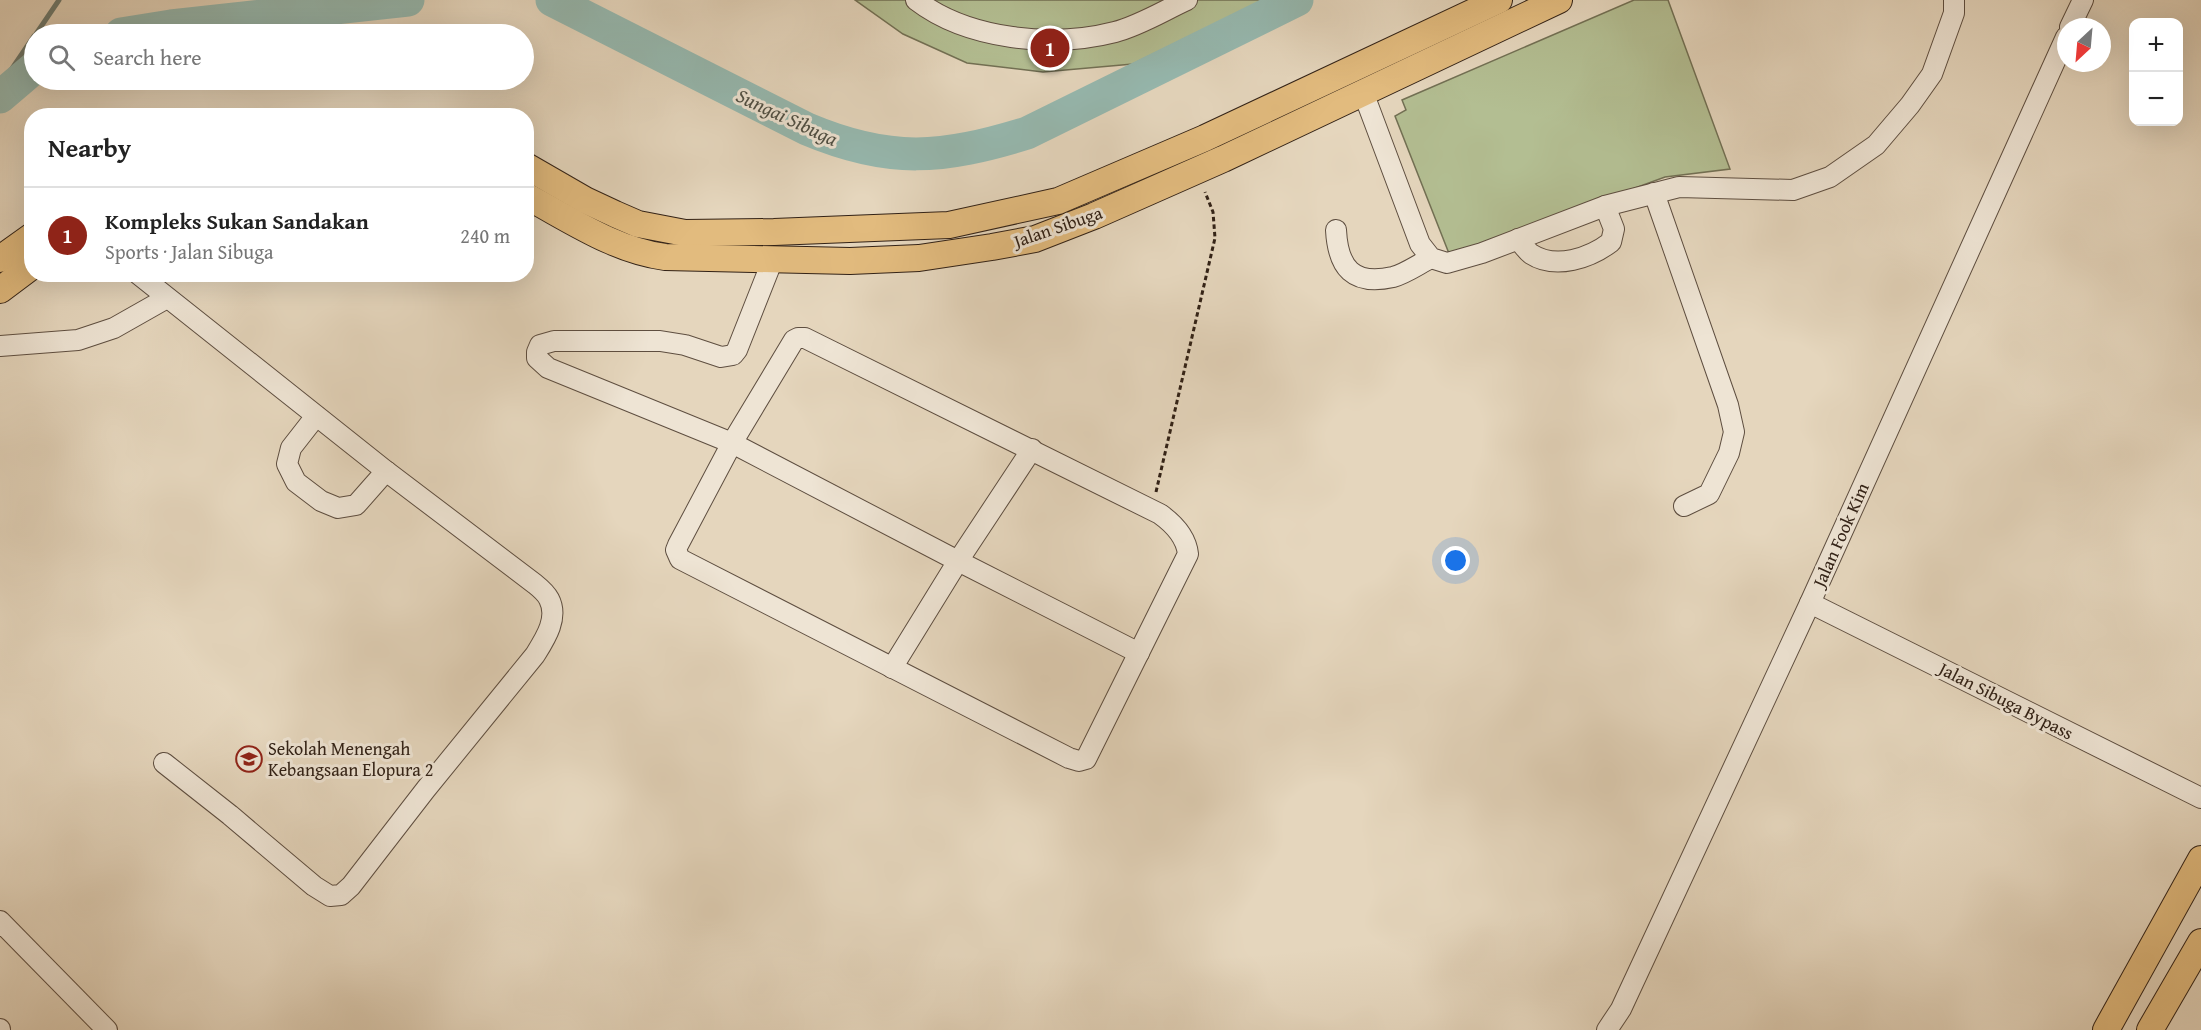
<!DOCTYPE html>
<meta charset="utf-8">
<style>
:root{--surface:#fff;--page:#f6f6f6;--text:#222;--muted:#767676;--line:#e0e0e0;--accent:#8f2418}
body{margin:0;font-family:"Gentium Book Plus",serif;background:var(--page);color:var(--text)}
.controls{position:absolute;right:18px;top:18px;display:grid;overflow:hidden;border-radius:12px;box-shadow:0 6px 24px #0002}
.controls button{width:54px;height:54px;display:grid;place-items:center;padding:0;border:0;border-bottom:2px solid var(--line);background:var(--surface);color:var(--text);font:30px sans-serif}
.compass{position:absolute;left:2057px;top:18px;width:54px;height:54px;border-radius:50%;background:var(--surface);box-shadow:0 6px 24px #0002;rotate:206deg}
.you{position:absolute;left:1456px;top:561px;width:21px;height:21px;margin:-15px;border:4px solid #fff;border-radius:50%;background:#1a73e8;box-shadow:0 0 0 9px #1a73e833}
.badge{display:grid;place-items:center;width:39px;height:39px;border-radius:50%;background:var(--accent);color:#fff;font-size:20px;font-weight:700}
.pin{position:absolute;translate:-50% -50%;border:3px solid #fff;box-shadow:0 2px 6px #0006}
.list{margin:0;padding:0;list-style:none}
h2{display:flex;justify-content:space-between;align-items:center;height:78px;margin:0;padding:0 24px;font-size:26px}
h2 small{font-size:20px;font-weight:400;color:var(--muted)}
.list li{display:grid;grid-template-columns:39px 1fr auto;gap:18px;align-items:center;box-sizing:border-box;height:96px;padding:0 24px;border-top:2px solid var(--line)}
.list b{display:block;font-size:22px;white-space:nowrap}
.list p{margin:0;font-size:20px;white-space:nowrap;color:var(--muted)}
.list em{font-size:20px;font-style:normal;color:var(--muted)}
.icon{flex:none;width:33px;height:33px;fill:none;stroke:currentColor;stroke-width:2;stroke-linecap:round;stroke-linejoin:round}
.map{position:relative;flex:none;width:2201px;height:1030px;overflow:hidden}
.search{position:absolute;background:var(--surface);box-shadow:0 6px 24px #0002;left:24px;top:24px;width:510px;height:66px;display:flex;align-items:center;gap:15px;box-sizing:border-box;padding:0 21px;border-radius:33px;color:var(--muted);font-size:22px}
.panel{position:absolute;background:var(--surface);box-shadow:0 6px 24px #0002;left:24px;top:108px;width:510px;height:174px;border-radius:24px}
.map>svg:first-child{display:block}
.green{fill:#b3be92;stroke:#727054;stroke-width:1.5}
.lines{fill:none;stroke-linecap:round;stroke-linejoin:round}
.stream{stroke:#6e7c72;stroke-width:5}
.river{stroke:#96b9b0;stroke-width:33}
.minor-casing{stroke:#5e4e40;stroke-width:22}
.major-casing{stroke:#312116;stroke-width:28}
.path{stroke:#312116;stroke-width:3;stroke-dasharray:4.5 3;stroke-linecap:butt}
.minor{stroke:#eee4d4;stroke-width:20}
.major{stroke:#e2bb7e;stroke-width:26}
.labels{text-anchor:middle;stroke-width:6;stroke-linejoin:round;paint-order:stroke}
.street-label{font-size:18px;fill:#312116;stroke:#eee4d4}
.poi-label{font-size:18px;fill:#312116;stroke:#eee4d4;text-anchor:start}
.water-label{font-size:20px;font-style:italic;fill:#4f4f44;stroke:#eee4d4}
</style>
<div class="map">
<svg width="2201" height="1030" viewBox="0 0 2201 1030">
<rect width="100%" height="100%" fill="#e5d6bd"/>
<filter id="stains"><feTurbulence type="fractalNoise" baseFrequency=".00333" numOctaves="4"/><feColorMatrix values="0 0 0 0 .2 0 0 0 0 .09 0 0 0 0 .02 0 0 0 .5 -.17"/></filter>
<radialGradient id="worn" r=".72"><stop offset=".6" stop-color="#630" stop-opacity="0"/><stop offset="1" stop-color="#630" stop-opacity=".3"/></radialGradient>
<g class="green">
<polygon points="855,0 1264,0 1133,64 1043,72 967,63 903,34"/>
<polygon points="1634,0 1668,0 1730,169 1665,177 1450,256 1395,116 1406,110 1402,100"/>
</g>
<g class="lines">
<g class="stream">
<polyline points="36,34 59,0"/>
<polyline points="6,90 11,70 34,36"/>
</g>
<g class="river">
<path d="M552 0 807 129C890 164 942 159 1027 133L1297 0"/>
<polyline points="121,34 171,26 408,0"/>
<polyline points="0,97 34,68"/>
</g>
<g class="minor-casing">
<g id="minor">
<path d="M916 0C968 40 1053 48 1115 32 1139 26 1165 10 1187 0"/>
<polyline points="2070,27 2083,0"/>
<polyline points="1363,92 1420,244 1431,258 1447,263 1482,253 1605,206 1679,187 1793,190 1830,177 1876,145 1910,105 1932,74 1954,13 1954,0"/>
<polyline points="1654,193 1728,405 1734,432 1729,453 1709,494 1684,506"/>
<path d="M1336 230C1338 268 1353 286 1393 277 1405 274 1419 264 1431 258"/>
<path d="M1518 239C1522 244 1526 250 1531 254 1556 270 1590 258 1611 242L1614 229 1605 206"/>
<polyline points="773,259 737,350 733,355 721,357 685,345 660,341 554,341 540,345 537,352 537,358 548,368 732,443 958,561 1139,653"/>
<path d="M138 274 386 471 535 584C540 588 546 593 549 599 559 618 545 639 535 655L426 789 351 886 341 895 330 896 314 886 230 815 164 763"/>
<path d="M798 338H805L1160 514C1174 524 1186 536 1188 554L1086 759 1079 761 1069 758 680 559 676 550 678 545 732 443 794 340Z"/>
<polyline points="0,346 78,340 114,328 167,298"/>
<polyline points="316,416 291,448 287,464 296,482 321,501 338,508 356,505 386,471"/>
<polyline points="1810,603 2201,798"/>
<polyline points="892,668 958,561 1032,449"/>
<polyline points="0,921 107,1030"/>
<polyline points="0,1029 0,1030"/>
<polyline points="1607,1030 1621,1009 1810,603 2066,37"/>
</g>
</g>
<g class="major-casing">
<g id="major">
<polyline points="526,166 585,200 615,214 638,224 685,233 774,232 949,225 1058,201 1205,138 1499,0"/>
<path d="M526 196C571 220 614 250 665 257L850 261 919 258 992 247 1035 239 1094 216 1223 159 1559 0"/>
<polyline points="0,259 32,236"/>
<polyline points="0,290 32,266"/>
<polyline points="2106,1030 2201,859"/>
<polyline points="2150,1030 2201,942"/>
</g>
</g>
<polyline class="path" points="1156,492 1215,238 1213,212 1205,192"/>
<use href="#minor" class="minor"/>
<use href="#major" class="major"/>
</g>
<defs>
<g id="school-ring" transform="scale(1.35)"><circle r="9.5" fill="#eee4d4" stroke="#8f2418" stroke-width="1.5"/><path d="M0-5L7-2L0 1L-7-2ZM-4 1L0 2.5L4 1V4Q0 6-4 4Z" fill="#8f2418"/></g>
</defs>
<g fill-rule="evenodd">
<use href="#school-ring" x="249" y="759"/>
</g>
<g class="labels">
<g class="street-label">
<text transform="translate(1058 227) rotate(-19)" y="6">Jalan Sibuga</text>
<text transform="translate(1841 535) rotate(-66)" y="6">Jalan Fook Kim</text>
<text transform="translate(2006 701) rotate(27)" y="6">Jalan Sibuga Bypass</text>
</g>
<g class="poi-label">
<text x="268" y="755">Sekolah Menengah<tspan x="268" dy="21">Kebangsaan Elopura 2</tspan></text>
</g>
<g class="water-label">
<text transform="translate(787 117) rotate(25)" y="7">Sungai Sibuga</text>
</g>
</g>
<rect width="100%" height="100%" filter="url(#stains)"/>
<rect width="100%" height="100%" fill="url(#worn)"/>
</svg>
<div class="controls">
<button>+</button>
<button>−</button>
</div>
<svg class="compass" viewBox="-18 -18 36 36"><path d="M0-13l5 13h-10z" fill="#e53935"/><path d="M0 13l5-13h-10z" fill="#767676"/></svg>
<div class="you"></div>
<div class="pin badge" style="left:1050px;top:48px">1</div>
<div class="search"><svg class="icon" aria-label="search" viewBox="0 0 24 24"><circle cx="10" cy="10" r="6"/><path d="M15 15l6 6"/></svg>Search here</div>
<section class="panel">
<h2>Nearby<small></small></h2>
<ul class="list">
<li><span class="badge">1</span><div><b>Kompleks Sukan Sandakan</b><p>Sports · Jalan Sibuga</p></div><em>240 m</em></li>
</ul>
</section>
</div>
